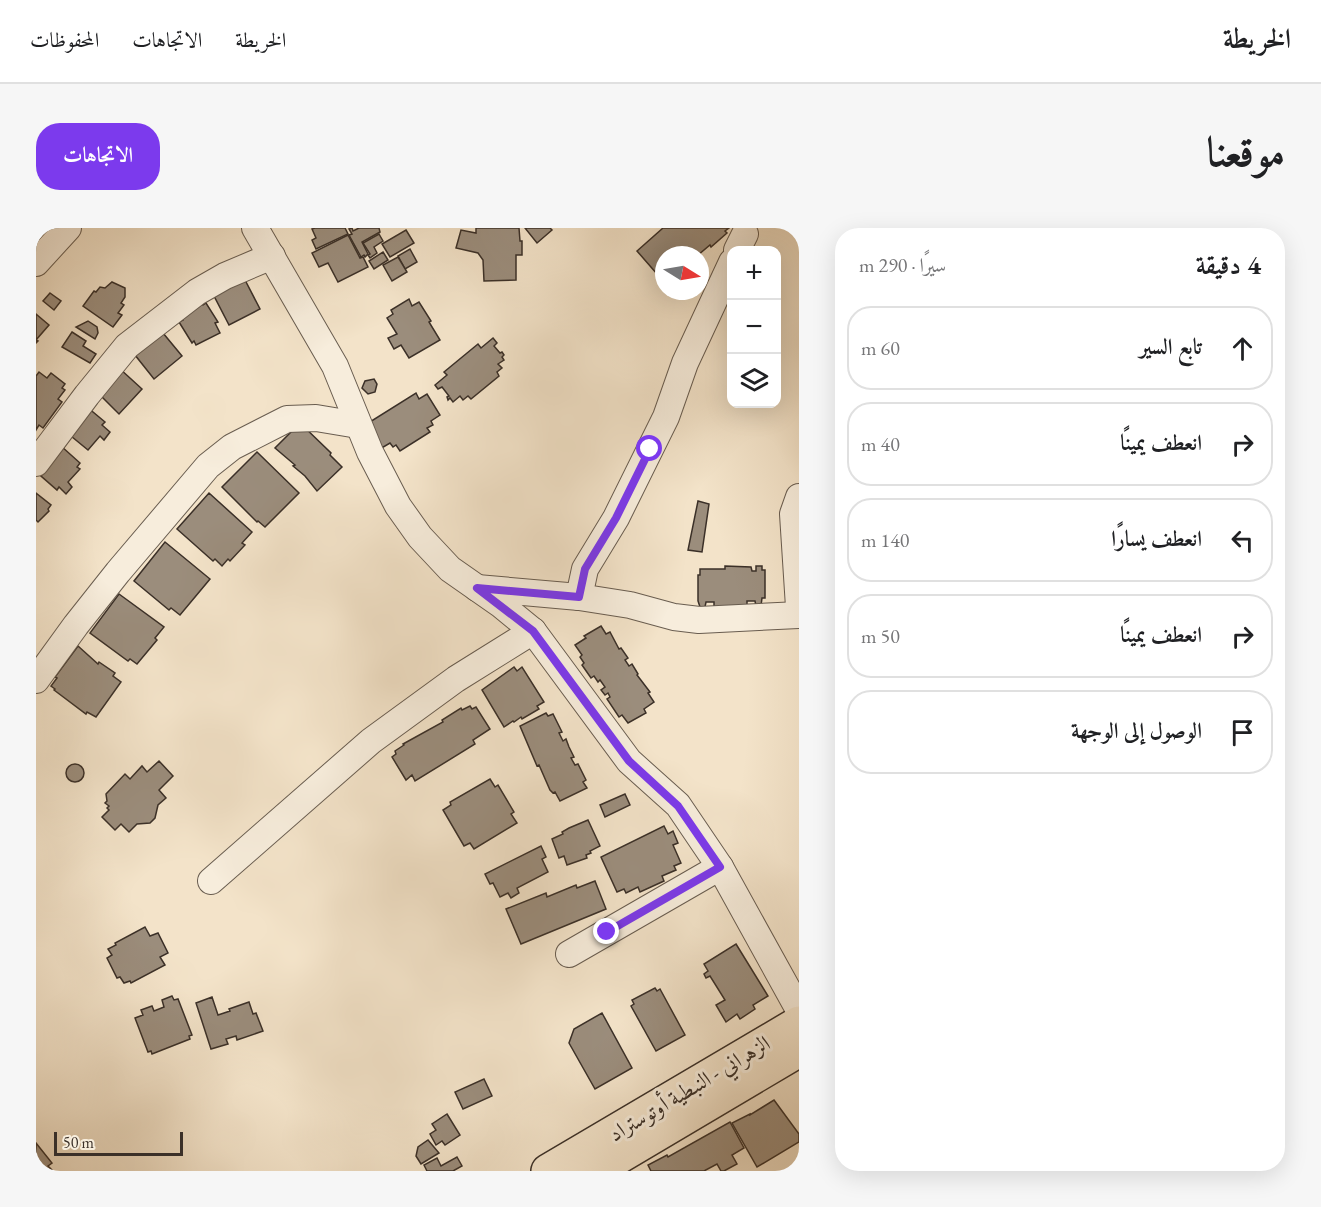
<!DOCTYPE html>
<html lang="ar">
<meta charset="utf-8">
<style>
:root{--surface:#fff;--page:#f6f6f6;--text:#202124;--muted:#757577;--line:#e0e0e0;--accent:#7c3aed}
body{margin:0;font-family:"EB Garamond",Amiri,serif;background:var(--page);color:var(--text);direction:rtl}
.controls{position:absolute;right:18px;top:18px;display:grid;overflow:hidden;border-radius:12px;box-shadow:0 6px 24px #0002}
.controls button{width:54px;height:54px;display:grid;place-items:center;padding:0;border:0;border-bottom:2px solid var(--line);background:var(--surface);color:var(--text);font:30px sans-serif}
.compass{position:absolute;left:619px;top:18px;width:54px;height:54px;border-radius:50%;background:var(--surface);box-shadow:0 6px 24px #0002;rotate:101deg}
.scale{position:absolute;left:18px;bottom:15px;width:129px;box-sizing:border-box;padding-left:6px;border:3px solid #3b3028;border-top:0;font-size:16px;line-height:21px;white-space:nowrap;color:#3b3028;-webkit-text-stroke:4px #f7eddc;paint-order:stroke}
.stop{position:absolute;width:18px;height:18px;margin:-14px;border:4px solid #7c3aed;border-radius:50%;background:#fff}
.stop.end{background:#7c3aed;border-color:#fff;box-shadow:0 2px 6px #0008}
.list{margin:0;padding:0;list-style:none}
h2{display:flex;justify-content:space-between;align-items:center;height:78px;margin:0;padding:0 24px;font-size:26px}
h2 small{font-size:20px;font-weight:400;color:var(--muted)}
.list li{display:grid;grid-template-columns:39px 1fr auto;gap:18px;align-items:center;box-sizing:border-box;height:84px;margin:0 12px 12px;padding:0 12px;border:2px solid var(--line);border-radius:24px}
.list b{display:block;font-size:22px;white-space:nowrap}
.list em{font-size:20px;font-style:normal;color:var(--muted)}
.icon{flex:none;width:33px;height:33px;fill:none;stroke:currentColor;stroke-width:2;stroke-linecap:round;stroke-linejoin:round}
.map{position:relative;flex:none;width:763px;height:943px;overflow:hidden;direction:ltr;border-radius:24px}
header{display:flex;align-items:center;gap:36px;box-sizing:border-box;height:84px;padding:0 30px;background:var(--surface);border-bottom:2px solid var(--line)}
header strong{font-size:28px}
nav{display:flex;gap:33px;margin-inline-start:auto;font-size:21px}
.intro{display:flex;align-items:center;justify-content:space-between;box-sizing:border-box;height:144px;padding:0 36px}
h1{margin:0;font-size:42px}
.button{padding:15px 27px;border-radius:24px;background:var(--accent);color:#fff;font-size:21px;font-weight:700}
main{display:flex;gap:36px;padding:0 36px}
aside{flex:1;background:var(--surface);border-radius:24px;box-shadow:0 6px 24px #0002}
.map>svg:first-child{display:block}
.building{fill:#9b8d7c;stroke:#3b3028;stroke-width:1.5}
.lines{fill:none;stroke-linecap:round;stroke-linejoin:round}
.minor-casing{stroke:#695d50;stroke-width:28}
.highway-casing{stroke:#3b3028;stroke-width:36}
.minor{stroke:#f7eddc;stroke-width:26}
.highway{stroke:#f3e3c9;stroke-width:33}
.route{stroke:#7c3aed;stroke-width:8}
.labels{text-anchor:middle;stroke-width:6;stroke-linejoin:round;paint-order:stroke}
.street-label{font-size:22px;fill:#3b3028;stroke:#f7eddc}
</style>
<header>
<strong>الخريطة</strong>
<nav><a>الخريطة</a><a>الاتجاهات</a><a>المحفوظات</a></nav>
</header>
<div class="intro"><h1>موقعنا</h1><a class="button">الاتجاهات</a></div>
<main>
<aside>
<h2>4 دقيقة<small>سيرًا · 290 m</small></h2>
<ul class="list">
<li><svg class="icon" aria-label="ahead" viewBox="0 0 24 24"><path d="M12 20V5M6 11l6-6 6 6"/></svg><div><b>تابع السير</b></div><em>60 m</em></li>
<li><svg class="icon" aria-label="right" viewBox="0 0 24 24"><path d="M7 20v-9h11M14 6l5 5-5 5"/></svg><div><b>انعطف يمينًا</b></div><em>40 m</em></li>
<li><svg class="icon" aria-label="left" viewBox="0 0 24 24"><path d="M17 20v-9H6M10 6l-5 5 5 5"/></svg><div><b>انعطف يسارًا</b></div><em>140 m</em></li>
<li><svg class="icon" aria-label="right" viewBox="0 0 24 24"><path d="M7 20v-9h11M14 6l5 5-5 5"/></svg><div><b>انعطف يمينًا</b></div><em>50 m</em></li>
<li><svg class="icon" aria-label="arrive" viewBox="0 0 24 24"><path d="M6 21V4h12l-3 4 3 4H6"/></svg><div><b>الوصول إلى الوجهة</b></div></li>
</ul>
</aside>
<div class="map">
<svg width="763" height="943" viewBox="0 0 763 943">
<rect width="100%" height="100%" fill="#f3e3c9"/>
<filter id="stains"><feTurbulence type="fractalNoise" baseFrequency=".00333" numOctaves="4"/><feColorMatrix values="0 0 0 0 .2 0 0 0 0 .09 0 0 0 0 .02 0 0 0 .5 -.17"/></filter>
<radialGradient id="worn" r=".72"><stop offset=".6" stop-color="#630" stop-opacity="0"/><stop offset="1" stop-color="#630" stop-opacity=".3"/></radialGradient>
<g class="building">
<polygon points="279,0 309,0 312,6 280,21 276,12 280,10 276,1"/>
<polygon points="316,0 317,3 323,0 343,0 344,4 326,14 332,26 329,29 328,27 325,29 313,7 316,6 313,1"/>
<polygon points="440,0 483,0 484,13 486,13 486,27 480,27 480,52 448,53 447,32 442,25 420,20 425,2 440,5"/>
<polygon points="489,0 514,0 516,2 501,15"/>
<polygon points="627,0 693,0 689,3 691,5 675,19 674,17 662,27 628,27 628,54 601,23"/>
<polygon points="370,2 378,15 354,29 346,16"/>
<polygon points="343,6 347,13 338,19 341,25 334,30 332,27 334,26 327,15"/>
<polygon points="312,7 324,30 327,29 332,39 302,54 292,35 283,39 276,25"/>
<polygon points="374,21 381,34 369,41 362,28"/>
<polygon points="347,24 352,32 338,41 333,33"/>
<polygon points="362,29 371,44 356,53 347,37"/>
<polygon points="208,50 224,81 193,97 176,64"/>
<polygon points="76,54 89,60 89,69 85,75 88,77 82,85 86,87 77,99 47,78 58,63 60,64 64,59 69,60"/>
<polygon points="14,65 25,73 18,82 7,73"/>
<polygon points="164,71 167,77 170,75 182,94 179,95 184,105 160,117 158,113 156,115 143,94 147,92 145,89"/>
<polygon points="373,71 376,78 383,74 395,93 393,94 404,112 373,130 365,117 358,121 352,110 361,106 351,90 357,86 355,82"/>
<polygon points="0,86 13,97 0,112 2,113 0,115"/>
<polygon points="52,93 61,99 62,105 59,111 40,99"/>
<polygon points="36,104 50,113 47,118 60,126 54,135 26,119"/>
<polygon points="127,105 146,128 118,151 99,127"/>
<polygon points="457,110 461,115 458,118 464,125 466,124 468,127 466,129 468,132 462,136 466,140 461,144 463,148 435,171 432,168 427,172 424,168 417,174 414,170 412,172 411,169 413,168 406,159 402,161 399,157 411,147 408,144 442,116 445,120"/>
<polygon points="83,140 106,161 83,186 61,164"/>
<polygon points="3,144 11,150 15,145 29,156 26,160 29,162 22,171 26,174 7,200 3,197 0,202 0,148"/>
<polygon points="338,151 341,156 339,164 332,166 326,160 329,153"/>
<polygon points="380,165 383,171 391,166 404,187 395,193 397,197 391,200 394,204 364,223 360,217 357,219 354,215 344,221 329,197"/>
<polygon points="51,179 69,194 66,197 74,204 68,212 64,208 52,222 30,204"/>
<polygon points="264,195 295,225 294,227 306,239 281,263 269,248 257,238 259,237 239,220"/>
<polygon points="25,218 44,235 41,239 44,241 32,254 36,259 30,266 23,259 21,262 5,248 7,245 4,242"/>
<polygon points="221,224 263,265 229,299 222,293 221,294 186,259"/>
<polygon points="0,265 15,277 12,281 13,283 2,294 0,292"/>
<polygon points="173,265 216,304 206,315 209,317 194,333 192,331 186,338 179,331 177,333 141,301"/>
<polygon points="662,273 673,276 666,324 652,322"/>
<polygon points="129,314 174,351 144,387 135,380 133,382 98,353"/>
<polygon points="689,338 715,339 716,343 720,343 720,338 726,338 726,342 729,342 729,370 726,370 725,378 720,378 719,373 711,373 711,379 678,380 678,374 670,374 669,379 664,379 662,373 662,347 664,347 664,341 689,341"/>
<polygon points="83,366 128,399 119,410 121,412 101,436 94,431 92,433 54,405"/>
<polygon points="565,398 570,406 574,404 583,421 585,420 592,430 589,432 593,438 596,436 602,446 601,447 614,464 612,465 618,474 608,481 610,485 592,495 586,487 583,489 571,471 574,469 572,465 569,467 565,462 569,459 564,452 562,454 558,448 555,450 546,437 548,435 544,429 546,427 539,417 550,410 548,408"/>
<polygon points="42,418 62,436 63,434 79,445 77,448 85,454 60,489 51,484 50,486 18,462 19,461 15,458 21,450 19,449"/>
<polygon points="478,439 481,443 486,439 508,474 501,478 503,481 486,491 485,489 478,494 477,493 468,499 446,462"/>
<polygon points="434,478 436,481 440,479 454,501 437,512 439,516 379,553 376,547 370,552 356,529 360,526 359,523 368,517 367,516 407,494 406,492 425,480 426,482"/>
<polygon points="510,485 512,488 517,486 526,504 523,505 527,513 530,511 533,519 538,529 535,530 539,537 542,536 550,552 547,554 551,560 524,573 519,564 517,565 514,562 503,537 501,538 484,498"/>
<polygon points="123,533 137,548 123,562 130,570 122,577 119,590 114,595 101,596 93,604 85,596 79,602 66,589 73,582 71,580 73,578 69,575 71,573 70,566 89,546 94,551 106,538 111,544"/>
<circle cx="39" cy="545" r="9"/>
<polygon points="454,551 459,559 462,557 478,584 475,586 481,595 438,621 434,615 428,618 407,582 415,577 414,574"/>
<polygon points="589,566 594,577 569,589 564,577"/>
<polygon points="552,592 564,618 554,623 555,625 550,627 551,630 531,637 528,628 523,630 516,611 527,606 526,604 533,600"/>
<polygon points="628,598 632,606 637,603 642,615 637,617 645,635 638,638 640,642 626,648 628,653 604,664 602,659 590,665 588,661 581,664 565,629"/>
<polygon points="505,618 510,629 506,631 512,644 481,660 483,665 475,670 472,665 464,669 457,655 454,656 449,646"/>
<polygon points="559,653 570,681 485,716 470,681 510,665 511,669 540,657 541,660"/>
<polygon points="109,699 114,708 122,705 132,725 124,729 129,737 95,755 94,753 88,755 84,749 81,750 71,730 76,727 72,721 80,717 79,715"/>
<polygon points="700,716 732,768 717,777 719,781 704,791 701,786 690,794 680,777 689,772 674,748 670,750 668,746 672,743 668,736"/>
<polygon points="619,760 621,763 624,761 649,807 620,823 595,778 598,776 596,772"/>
<polygon points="136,768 138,772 142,771 156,807 153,808 154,811 116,826 115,823 112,824 99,790 107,787 105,782 116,778 118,783 128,779 126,772"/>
<polygon points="176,769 182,787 194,783 193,781 213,774 217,786 220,785 227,803 201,812 200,808 190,811 192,816 175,821 160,775"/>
<polygon points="566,785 596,840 559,861 533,815 538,801"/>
<polygon points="448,851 456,868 427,881 419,864"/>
<polygon points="738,872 763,906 763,914 721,939 696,895 714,886 714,887"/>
<polygon points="411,886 424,907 409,917 406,913 400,917 394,906 400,902 396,896"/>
<polygon points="694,894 708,920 696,927 701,936 688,943 685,943 681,936 668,943 615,943 612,937 631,927 632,929"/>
<polygon points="392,912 403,925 385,936 380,928 382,919"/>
<polygon points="0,915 16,935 12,938 16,942 14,943 0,943"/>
<polygon points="421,929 426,938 417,943 391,943 388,937 401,930 405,938"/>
</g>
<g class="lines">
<g class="minor-casing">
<g id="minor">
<polyline points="219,0 299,138 334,224 362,278 384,309 414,341 464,376 497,403 593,533 642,577 684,639 763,782"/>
<polyline points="701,22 709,6"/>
<polyline points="0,35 32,0"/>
<polyline points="0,235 51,167 91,118 161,64 189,48 236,28"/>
<polyline points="763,269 757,286 763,379"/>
<polyline points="441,360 543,369 594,377 638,389 663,392 763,387"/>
<polyline points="543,369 549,341 580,290 630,189 649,135 696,34"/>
<polyline points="0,452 40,397 82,344 172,238 196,219 251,191 280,190 322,197"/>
<polyline points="175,653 335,513 420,451 497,403"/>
<polyline points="533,726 684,639"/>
</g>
</g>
<g class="highway-casing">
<g id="highway">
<polyline points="512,943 763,795"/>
<polyline points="559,943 763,822"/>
</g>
</g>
<use href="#minor" class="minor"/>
<use href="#highway" class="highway"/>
</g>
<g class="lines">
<polyline class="route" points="571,704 684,639 642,578 593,533 497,403 441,360 543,369 549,341 580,290 614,221"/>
</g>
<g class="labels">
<g class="street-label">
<text transform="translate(653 860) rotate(-31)" y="8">الزهراني - النبطية أوتوستراد</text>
</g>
</g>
<rect width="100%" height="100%" filter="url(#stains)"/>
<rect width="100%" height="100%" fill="url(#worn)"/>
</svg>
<div class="controls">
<button>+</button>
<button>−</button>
<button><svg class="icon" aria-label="layers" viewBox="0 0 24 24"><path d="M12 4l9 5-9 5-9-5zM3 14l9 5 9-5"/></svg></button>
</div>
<svg class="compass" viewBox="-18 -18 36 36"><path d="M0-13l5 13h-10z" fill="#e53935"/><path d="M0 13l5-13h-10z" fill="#757577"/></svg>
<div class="scale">50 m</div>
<div class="stop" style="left:614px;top:221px"></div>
<div class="stop end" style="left:571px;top:704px"></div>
</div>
</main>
